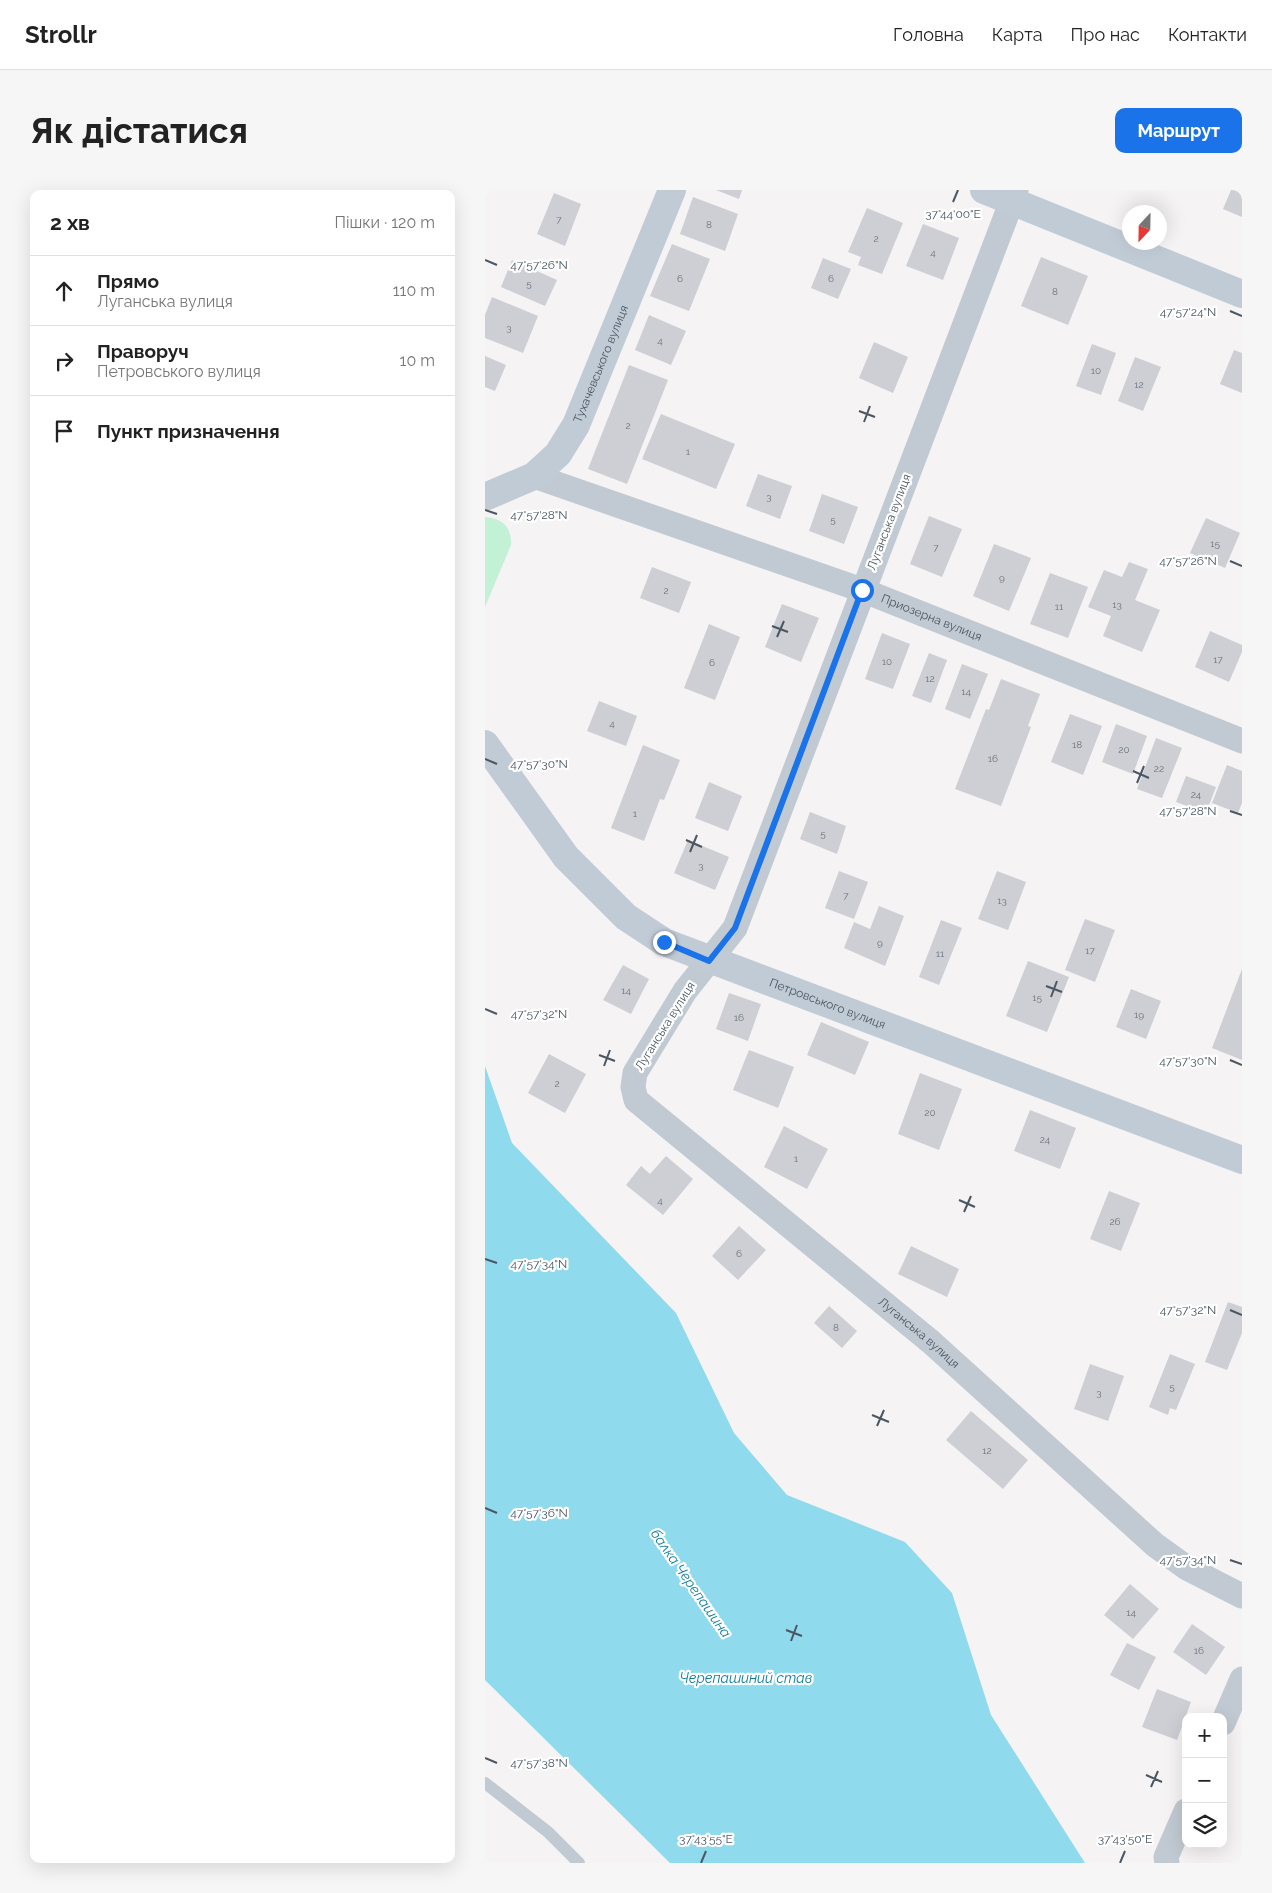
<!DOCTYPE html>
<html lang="uk">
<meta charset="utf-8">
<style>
:root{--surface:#fff;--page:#f6f6f6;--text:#222;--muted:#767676;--line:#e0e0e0;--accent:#1a73e8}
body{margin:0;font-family:Raleway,sans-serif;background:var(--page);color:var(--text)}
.controls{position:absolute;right:15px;bottom:15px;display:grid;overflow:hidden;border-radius:10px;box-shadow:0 5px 20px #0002}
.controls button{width:45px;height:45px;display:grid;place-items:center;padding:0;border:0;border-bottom:1px solid var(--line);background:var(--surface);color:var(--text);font:25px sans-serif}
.compass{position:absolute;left:637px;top:15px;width:45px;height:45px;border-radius:50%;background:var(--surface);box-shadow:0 5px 20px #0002;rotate:202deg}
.stop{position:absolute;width:15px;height:15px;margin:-11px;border:4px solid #1a73e8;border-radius:50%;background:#fff}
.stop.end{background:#1a73e8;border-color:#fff;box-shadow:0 1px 5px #0008}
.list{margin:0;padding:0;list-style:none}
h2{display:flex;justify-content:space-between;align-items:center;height:65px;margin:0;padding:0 20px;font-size:21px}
h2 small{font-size:16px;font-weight:400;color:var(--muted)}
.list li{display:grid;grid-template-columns:32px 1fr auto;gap:15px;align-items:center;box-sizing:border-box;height:70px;padding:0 20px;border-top:1px solid var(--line)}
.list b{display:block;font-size:19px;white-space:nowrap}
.list p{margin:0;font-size:16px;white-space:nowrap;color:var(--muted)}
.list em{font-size:16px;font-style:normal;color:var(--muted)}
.icon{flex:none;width:28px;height:28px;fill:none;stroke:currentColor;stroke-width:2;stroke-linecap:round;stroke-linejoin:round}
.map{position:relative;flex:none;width:757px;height:1673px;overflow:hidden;border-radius:10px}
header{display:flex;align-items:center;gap:30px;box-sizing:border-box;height:70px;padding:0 25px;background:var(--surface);border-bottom:1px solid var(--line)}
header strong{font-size:24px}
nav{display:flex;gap:28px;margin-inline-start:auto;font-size:18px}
.intro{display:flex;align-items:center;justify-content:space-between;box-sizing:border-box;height:120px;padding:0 30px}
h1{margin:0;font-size:35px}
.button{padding:12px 22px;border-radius:10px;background:var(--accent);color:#fff;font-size:18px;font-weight:700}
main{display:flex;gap:30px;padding:0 30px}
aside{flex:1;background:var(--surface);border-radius:10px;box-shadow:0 5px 20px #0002}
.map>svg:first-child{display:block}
.green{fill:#c3f1d5}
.water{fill:#90daee}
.building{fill:#cdcfd5}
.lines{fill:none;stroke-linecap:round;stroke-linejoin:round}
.service{stroke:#c1cad2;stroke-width:12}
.minor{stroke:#c1cad2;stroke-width:25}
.secondary{stroke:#c1cbd6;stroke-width:28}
.route{stroke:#1a73e8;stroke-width:6}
.ticks{fill:none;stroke:#4a5661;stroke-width:2}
.labels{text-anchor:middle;stroke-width:4.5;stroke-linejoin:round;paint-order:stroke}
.number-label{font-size:10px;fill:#6b747e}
.street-label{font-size:12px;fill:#4a5661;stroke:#fff}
.water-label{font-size:14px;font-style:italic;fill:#0c7c9b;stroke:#fff}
.ticks-label{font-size:12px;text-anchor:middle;fill:#4a5661;stroke:#fff;stroke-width:4.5;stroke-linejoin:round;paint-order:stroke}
</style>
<header>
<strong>Strollr</strong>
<nav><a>Головна</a><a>Карта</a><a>Про нас</a><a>Контакти</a></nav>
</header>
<div class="intro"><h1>Як дістатися</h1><a class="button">Маршрут</a></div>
<main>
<aside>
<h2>2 хв<small>Пішки · 120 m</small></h2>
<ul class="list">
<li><svg class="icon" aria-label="ahead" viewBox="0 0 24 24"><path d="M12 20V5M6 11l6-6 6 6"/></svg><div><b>Прямо</b><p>Луганська вулиця</p></div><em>110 m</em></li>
<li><svg class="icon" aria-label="right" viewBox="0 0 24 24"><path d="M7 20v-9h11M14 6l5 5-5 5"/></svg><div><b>Праворуч</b><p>Петровського вулиця</p></div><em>10 m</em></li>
<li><svg class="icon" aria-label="arrive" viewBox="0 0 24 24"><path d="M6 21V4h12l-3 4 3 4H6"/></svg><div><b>Пункт призначення</b></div></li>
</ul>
</aside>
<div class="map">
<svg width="757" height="1673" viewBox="0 0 757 1673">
<rect width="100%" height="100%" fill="#f5f3f3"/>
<path class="green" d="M0 327C17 328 27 337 26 355L0 417Z"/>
<polygon class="water" points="0,876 27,953 191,1123 249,1243 302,1305 420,1352 467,1403 506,1525 600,1673 185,1673 0,1490"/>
<g class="building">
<polygon points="231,0 257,0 254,9"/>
<polygon points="746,0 757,0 757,27 738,19"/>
<polygon points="69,3 96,14 80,56 52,44"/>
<polygon points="208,7 253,24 240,61 195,44"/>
<polygon points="382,18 418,33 397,84 373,75 376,67 363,62"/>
<polygon points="438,34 474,48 458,90 421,76"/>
<polygon points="187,54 225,69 204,121 165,106"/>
<polygon points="556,67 603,86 583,135 536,116"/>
<polygon points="338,68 366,79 353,109 326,98"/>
<polygon points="27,70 72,90 60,116 16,97"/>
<polygon points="7,107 53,126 38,163 0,148 0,125"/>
<polygon points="164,125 201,141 186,175 150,160"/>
<polygon points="389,152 423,167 408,203 374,188"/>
<polygon points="607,154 631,163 616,205 591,196"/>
<polygon points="749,160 757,163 757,203 735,194"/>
<polygon points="0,166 21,175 10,201 0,197"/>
<polygon points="650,167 676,177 658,221 633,211"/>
<polygon points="144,175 183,190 142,294 103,279"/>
<polygon points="176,224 250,254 231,299 157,269"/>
<polygon points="273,284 307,296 295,329 261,316"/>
<polygon points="337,304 373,317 359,354 324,341"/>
<polygon points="444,326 477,339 457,387 425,374"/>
<polygon points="721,328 755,343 740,378 705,363"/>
<polygon points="509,354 546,368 524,421 488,406"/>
<polygon points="644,372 663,379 650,410 675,420 657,462 618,446 626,426 603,417 619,380 637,387"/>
<polygon points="167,377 206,392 194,423 155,408"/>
<polygon points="565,383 603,397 583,448 545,434"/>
<polygon points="297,414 334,428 316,472 280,457"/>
<polygon points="224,434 255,447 230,510 199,498"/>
<polygon points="725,441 757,455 757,462 744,492 710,477"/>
<polygon points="397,443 425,454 408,499 380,489"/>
<polygon points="444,463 462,470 446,513 427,506"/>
<polygon points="477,474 503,484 485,529 460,519"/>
<polygon points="516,489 555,504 543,536 546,537 516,616 470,599 501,519 504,520"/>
<polygon points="114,511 152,526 141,556 102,541"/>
<polygon points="585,524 617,536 598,585 566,572"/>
<polygon points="631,534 662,546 648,584 617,572"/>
<polygon points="671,548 697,558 677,608 652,599"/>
<polygon points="158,555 195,570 179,610 175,609 159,651 126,638"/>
<polygon points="742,575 757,581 757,613 753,623 727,613"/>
<polygon points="701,586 731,597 721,623 691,612"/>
<polygon points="224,592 257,606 243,641 210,628"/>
<polygon points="325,622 361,636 352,664 315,649"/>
<polygon points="203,650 244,667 230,700 189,683"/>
<polygon points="354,681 383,692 369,729 340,718"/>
<polygon points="512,681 541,692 523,740 493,729"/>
<polygon points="394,716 419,726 400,776 359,758 369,732 385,739"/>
<polygon points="600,729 630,740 610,792 580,780"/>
<polygon points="456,730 477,738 454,795 434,787"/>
<polygon points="543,771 584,787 562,842 521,826"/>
<polygon points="138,775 164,789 146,824 118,810"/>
<polygon points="757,779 757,870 727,858"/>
<polygon points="646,799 676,811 661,849 631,837"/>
<polygon points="244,803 276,814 263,851 231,839"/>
<polygon points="336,832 384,852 370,885 322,865"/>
<polygon points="264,860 309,877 293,918 248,900"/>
<polygon points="64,864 101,884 80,923 43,903"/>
<polygon points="435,883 477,899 454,960 413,944"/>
<polygon points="545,920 591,938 575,979 529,961"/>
<polygon points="299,936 343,959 322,999 279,977"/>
<polygon points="181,966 208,989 178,1025 141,995 156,976 165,984"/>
<polygon points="624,1001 655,1013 636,1061 605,1049"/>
<polygon points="254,1036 281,1060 253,1090 227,1066"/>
<polygon points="426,1056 474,1079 462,1107 413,1084"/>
<polygon points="743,1112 757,1117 757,1143 742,1180 720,1172"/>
<polygon points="344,1116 372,1141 357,1158 329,1133"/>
<polygon points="685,1164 710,1174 691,1220 685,1218 683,1225 664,1217"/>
<polygon points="605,1174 639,1186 623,1231 589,1219"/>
<polygon points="486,1221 543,1270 518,1299 461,1250"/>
<polygon points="645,1394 674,1419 648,1449 619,1425"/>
<polygon points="707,1434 740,1457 721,1485 688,1462"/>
<polygon points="642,1453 671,1467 654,1500 625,1485"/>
<polygon points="672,1499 706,1512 692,1550 657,1537"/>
</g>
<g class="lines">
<polyline class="service" points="0,1593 63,1642 94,1673"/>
<g class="minor">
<path id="s1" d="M531 0 250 738 200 801 150 883 148 897 151 910 446 1152 670 1355 702 1378 757 1406"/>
<path id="s2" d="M49 286 377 400 757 551"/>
<polyline points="738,1533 757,1489"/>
<polyline points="682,1673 681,1667 701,1621"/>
</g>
<g class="secondary">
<polyline points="499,0 757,104"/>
<path id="s3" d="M0 307 49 286 73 264 91 235 187 0"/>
<path id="s4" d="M0 554 81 667 141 727 179 752 757 970"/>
</g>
</g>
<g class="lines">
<polyline class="route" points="179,752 224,771 250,738 377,400"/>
</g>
<path class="ticks" d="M468 12 473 0M0 70 12 75M745 121 757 126M374 221 390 227M379 232 385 216M0 320 12 324M745 371 757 376M287 436 303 442M292 447 299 431M0 569 12 574M648 581 664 588M652 593 659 576M745 621 757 625M201 650 217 657M205 662 212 645M561 796 577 802M566 807 572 791M0 819 12 824M114 865 130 871M745 870 757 875M119 876 125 860M474 1010 490 1017M479 1022 486 1006M0 1069 12 1073M745 1120 757 1125M387 1225 404 1232M392 1236 399 1220M0 1318 12 1323M745 1370 757 1374M301 1440 317 1446M306 1451 312 1435M0 1568 12 1573M661 1585 677 1592M666 1597 673 1581M216 1673 221 1661M635 1673 640 1661"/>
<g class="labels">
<g class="number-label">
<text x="74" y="33">7</text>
<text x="224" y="38">8</text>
<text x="391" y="52">2</text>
<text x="448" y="66">4</text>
<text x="195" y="92">6</text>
<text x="346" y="92">6</text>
<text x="44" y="97">5</text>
<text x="570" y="105">8</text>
<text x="24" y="141">3</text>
<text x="175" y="154">4</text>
<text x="611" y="184">10</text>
<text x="654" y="198">12</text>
<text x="143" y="239">2</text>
<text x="203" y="265">1</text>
<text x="284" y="310">3</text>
<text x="348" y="333">5</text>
<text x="730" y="357">15</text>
<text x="451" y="361">7</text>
<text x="517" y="391">9</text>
<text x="181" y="404">2</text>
<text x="632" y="418">13</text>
<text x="574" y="420">11</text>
<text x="733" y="473">17</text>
<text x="402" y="475">10</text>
<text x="227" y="476">6</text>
<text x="445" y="492">12</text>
<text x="481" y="505">14</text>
<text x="127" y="537">4</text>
<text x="592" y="558">18</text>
<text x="639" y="563">20</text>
<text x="508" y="572">16</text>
<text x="674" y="582">22</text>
<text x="711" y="608">24</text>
<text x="150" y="627">1</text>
<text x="338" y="647">5</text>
<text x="216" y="679">3</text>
<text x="361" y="709">7</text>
<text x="517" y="714">13</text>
<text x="395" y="756">9</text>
<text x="605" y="764">17</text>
<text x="455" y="767">11</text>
<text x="141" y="804">14</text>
<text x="552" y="811">15</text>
<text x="654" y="828">19</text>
<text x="254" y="831">16</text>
<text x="72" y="897">2</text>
<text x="445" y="926">20</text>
<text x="560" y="953">24</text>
<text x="311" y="972">1</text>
<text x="175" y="1014">4</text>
<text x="630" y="1035">26</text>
<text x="254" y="1067">6</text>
<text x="351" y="1141">8</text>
<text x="687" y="1200">5</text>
<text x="614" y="1206">3</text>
<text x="502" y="1264">12</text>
<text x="646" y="1426">14</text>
<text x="714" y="1464">16</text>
</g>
<g class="street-label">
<text dy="4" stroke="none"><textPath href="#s3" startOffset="186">Тухачевського вулиця</textPath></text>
<text transform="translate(404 332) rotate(-69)" y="4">Луганська вулиця</text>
<text dy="4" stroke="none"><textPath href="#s2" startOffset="422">Приозерна вулиця</textPath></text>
<text dy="4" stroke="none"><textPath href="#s4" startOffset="444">Петровського вулиця</textPath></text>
<text transform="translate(180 836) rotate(-58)" y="4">Луганська вулиця</text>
<text dy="4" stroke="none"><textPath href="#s1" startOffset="1360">Луганська вулиця</textPath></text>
</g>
<g class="water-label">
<text transform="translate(206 1393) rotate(55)" y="5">балка Черепашина</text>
<text x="261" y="1493">Черепашиний став</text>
</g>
</g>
<g class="ticks-label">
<text x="468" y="28">37°44'00"E</text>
<text x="54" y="79">47°57'26"N</text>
<text x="703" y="126">47°57'24"N</text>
<text x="54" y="329">47°57'28"N</text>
<text x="703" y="375">47°57'26"N</text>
<text x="54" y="578">47°57'30"N</text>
<text x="703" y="625">47°57'28"N</text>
<text x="54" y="828">47°57'32"N</text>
<text x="703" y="875">47°57'30"N</text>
<text x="54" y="1078">47°57'34"N</text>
<text x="703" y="1124">47°57'32"N</text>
<text x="54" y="1327">47°57'36"N</text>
<text x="703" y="1374">47°57'34"N</text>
<text x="54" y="1577">47°57'38"N</text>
<text x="221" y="1653">37°43'55"E</text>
<text x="640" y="1653">37°43'50"E</text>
</g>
</svg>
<div class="controls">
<button>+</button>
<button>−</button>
<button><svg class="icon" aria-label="layers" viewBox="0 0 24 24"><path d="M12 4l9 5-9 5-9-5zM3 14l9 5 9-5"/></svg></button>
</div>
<svg class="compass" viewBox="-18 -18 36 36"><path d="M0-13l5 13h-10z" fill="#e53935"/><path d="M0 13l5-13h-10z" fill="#767676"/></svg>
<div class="stop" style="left:377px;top:400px"></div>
<div class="stop end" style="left:179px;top:752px"></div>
</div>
</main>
